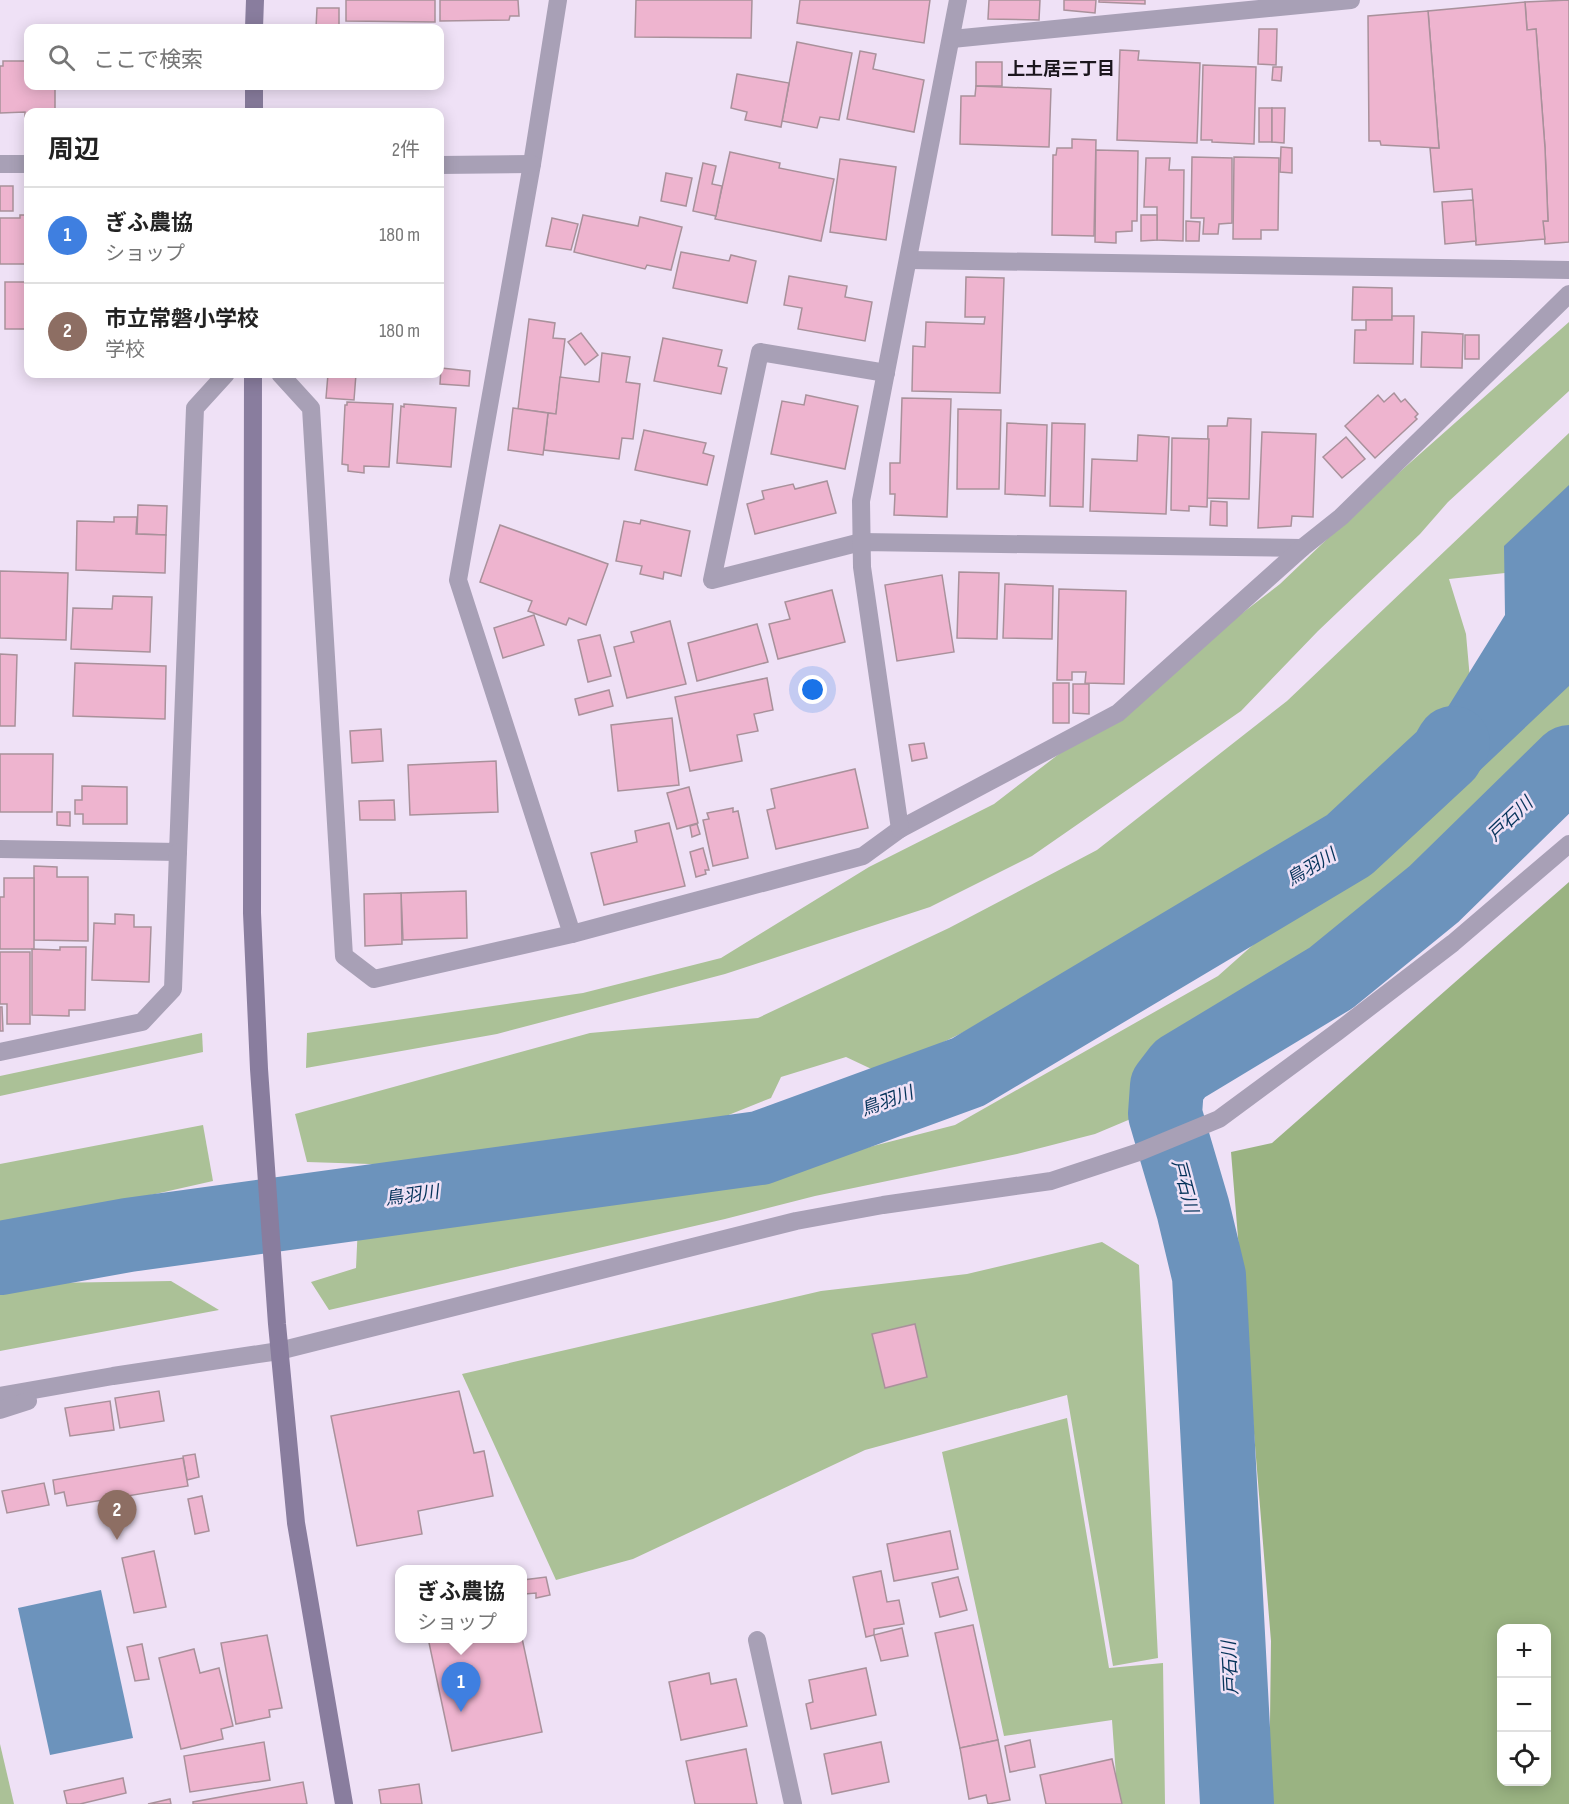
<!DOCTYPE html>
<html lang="ja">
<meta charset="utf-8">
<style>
:root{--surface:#fff;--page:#f6f6f6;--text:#222;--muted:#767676;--line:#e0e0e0;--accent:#db2777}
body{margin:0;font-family:"Sofia Sans Condensed","Noto Sans JP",sans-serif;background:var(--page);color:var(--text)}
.controls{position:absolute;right:18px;bottom:18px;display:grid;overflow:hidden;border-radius:12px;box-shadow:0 3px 15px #0003}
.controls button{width:54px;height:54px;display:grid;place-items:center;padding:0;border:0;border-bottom:2px solid var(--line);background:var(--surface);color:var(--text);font:30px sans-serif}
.you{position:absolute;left:813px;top:690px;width:21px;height:21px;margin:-15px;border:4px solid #fff;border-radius:50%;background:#1a73e8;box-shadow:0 0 0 9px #1a73e833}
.badge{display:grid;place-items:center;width:39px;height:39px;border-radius:50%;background:var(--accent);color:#fff;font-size:20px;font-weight:700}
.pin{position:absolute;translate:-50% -50px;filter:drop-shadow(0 2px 3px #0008)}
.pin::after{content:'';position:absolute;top:32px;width:21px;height:18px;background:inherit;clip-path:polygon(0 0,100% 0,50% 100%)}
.popup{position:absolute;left:395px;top:1565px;width:132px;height:78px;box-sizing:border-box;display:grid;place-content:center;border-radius:12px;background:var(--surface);filter:drop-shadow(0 2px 4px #0005);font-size:20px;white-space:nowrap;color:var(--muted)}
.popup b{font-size:22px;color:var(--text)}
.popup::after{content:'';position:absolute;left:50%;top:100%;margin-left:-12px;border:12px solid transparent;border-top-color:var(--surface)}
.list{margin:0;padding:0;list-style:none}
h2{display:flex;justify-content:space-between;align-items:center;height:78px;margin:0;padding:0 24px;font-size:26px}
h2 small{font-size:20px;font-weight:400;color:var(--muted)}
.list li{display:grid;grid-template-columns:39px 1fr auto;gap:18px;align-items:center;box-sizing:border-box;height:96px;padding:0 24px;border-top:2px solid var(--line)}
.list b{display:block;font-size:22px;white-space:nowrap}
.list p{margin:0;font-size:20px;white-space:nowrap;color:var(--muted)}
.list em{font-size:20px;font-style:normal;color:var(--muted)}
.icon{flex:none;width:33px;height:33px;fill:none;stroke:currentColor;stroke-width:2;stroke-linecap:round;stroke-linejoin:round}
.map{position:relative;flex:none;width:1569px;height:1804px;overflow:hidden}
.search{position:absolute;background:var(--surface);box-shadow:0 3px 15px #0003;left:24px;top:24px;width:420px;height:66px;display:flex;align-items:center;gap:15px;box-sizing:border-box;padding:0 21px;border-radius:12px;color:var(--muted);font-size:22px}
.panel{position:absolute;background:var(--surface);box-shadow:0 3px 15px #0003;left:24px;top:108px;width:420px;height:270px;border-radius:12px}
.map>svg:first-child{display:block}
.green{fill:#abc197}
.forest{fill:#9ab382;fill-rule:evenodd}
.water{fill:#6c93bc}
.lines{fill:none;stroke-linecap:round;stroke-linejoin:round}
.river{stroke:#6c93bc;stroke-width:74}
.building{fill:#eeb4cf;stroke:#a9919b;stroke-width:1.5}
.street{stroke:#a8a0b6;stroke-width:18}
.secondary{stroke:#897d9e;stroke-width:18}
.labels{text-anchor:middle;stroke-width:5;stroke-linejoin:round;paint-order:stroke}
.neighbourhood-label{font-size:18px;font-weight:bold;fill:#1b161d;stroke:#efe1f6}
.water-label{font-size:18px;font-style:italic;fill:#05335a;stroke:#efe1f6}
</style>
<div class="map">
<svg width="1569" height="1804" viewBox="0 0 1569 1804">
<rect width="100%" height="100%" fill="#efe1f6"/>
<g class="green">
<polygon points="1569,322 1569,391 1448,502 1420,534 1318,631 1241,711 1032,856 930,907 725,974 497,1034 306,1068 307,1033 583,993 721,958 869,867 994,804 1280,584 1368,500"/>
<polygon points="1569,433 1569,566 1449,579 1466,634 1472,702 1378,787 1298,849 1193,906 1042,994 880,1073 846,1057 781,1077 771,1098 589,1171 307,1162 295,1114 590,1033 758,1018 949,928 1097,850 1287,701"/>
<polygon points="1569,664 1569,792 1499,857 1422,922 1318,1005 1202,1089 1095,1134 1017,1154 815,1196 725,1219 329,1310 311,1282 356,1268 358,1224 406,1214 435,1181 678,1196 955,1125 1218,976"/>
<polygon points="202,1033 203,1052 0,1096 0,1076"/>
<polygon points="203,1125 213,1181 0,1229 0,1164"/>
<polygon points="1102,1242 1139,1265 1158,1658 1113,1666 1067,1395 865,1450 633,1559 556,1580 462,1374 821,1291 967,1274"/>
<polygon points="171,1281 219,1310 0,1351 0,1292 48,1283"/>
<polygon points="1067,1418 1109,1668 1163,1663 1165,1804 1118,1804 1112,1720 1004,1736 942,1452"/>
<polygon points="0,1744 14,1804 0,1804"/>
</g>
<path class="forest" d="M1569 882V1804H1269L1271 1641 1231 1152 1272 1143ZM1502 1628H1546V1782H1502Z"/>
<g class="water">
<polygon points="1569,485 1569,686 1475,775 1376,823 1505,615 1504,546"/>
<polygon points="101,1590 133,1738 50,1755 18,1608"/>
</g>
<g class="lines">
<g class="river">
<polyline points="0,1258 128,1235 760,1148 968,1072 1349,845 1446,755 1453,743"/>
<polyline points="1237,1804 1209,1276 1193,1209 1165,1114 1167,1086 1180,1069 1331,978 1434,894 1569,762"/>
</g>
</g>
<g class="building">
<polygon points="346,0 435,0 435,22 346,21"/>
<polygon points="440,0 518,0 519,16 510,16 509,20 440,21"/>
<polygon points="636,0 752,0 751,38 635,37"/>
<polygon points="800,0 930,0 924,43 797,23"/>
<polygon points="989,0 1040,0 1039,20 988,19"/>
<polygon points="1064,0 1096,0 1095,13 1064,10"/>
<polygon points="1099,0 1145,0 1145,4 1099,2"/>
<polygon points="1569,0 1569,242 1545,244 1543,221 1548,221 1545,148 1536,29 1527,30 1525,2"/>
<polygon points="1525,2 1527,30 1536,29 1545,148 1548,221 1543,221 1545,239 1476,245 1472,189 1434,192 1430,148 1439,148 1428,11"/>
<polygon points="317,8 339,8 339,28 316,28"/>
<polygon points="1428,11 1439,148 1381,145 1380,141 1369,141 1368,16"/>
<polygon points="1259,29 1277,29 1276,65 1258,64"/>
<polygon points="797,42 852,53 839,120 820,117 817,128 782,121"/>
<polygon points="1120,50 1139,51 1138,60 1200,63 1197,143 1117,140"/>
<polygon points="860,51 876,54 873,69 924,80 914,132 847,119"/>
<polygon points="3,61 28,61 28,86 55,86 55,112 28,112 28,124 25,124 25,112 0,113 0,66 3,66"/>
<rect x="976" y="62" width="26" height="24"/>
<polygon points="1203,65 1256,67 1254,144 1212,142 1212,140 1201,140"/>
<polygon points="1273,67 1282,67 1281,81 1272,80"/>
<polygon points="737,74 789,83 781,127 745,120 747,112 731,108"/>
<polygon points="976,86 1051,89 1049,147 960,144 961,96 975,96"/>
<rect x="1259" y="108" width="13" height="34"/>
<polygon points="1272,108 1285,108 1284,143 1272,142"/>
<polygon points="1072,139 1096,140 1094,236 1052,235 1053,155 1056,155 1057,148 1072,148"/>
<polygon points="1281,147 1292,148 1292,173 1280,172"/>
<polygon points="1096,150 1138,151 1137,221 1132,221 1132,231 1116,232 1116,243 1095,242"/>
<polygon points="730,152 780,163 779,168 834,179 821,241 715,219"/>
<polygon points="1192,157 1232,158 1232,223 1219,224 1218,234 1203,234 1204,218 1191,218"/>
<polygon points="1234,157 1279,158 1278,230 1261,230 1261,239 1233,239"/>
<polygon points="1146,158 1170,158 1169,170 1184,170 1183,241 1157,240 1157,207 1144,207"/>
<polygon points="840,159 896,167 886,240 830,232"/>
<polygon points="703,163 716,166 712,184 722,186 716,216 693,211"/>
<polygon points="666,173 692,178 686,206 661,201"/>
<rect x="0" y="186" width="13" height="25"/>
<polygon points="1473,200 1476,241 1445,244 1442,202"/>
<polygon points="20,215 28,215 28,264 0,264 0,218 20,218"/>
<polygon points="583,215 638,226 640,217 682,227 671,270 647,265 645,269 574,252"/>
<polygon points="1141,215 1157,215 1157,240 1141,241"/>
<polygon points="552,218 578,224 571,250 546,246"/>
<polygon points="1186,221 1200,222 1199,241 1186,241"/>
<polygon points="681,252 729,261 731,255 756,261 747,303 673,288"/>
<polygon points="789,276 847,286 845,297 872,302 865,341 798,329 802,308 784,305"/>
<polygon points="966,277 1004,278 1000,393 912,391 913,346 925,347 926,322 984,324 985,317 965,317"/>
<rect x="5" y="282" width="23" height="47"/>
<polygon points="1353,287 1392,288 1392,320 1352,320"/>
<polygon points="1392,316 1414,316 1413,364 1354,363 1355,330 1366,330 1366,320 1392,320"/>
<polygon points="529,319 555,323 553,338 565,339 556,414 518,409"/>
<polygon points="1422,332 1463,334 1462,368 1421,367"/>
<polygon points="581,333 598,355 585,365 568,342"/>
<rect x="1465" y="335" width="14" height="24"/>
<polygon points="663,338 722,350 718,366 727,368 721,394 654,381"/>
<polygon points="602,353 630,357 626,382 640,384 633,439 622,438 619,459 544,450 548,413 556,414 560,377 599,382"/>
<polygon points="441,368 470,371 469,386 440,384"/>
<polygon points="328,374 356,374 354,400 326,398"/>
<polygon points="1394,393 1401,402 1405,399 1418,414 1415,417 1417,419 1375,458 1345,426 1378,395 1384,402"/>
<polygon points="806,395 858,406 845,469 771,454 782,401 804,405"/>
<polygon points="902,398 951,399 947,517 894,515 895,494 890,494 890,463 900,463"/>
<polygon points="347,402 393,404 389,467 364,466 364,473 348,471 348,465 342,464 345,405 347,405"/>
<polygon points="404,404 456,408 451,467 397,463 401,406 404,407"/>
<polygon points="513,408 548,413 543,455 508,450"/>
<polygon points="958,409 1001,410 999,489 957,489"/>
<polygon points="1228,418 1251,419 1249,499 1207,498 1208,426 1227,426"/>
<polygon points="1007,423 1047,425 1045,496 1005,494"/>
<polygon points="1052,423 1085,424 1083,507 1050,506"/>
<polygon points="644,430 706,443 703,453 714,456 707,485 635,470"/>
<polygon points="1262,432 1316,434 1313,517 1292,516 1291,526 1258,528"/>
<polygon points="1138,435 1169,437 1166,514 1090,511 1092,459 1137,461"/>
<polygon points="1346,437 1365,459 1342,478 1323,457"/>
<polygon points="1172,438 1209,439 1207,507 1189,506 1189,511 1171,510"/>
<polygon points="827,481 836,513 755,534 747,504 764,499 762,491 793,484 795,489"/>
<polygon points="1211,501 1227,502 1227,526 1210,525"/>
<polygon points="138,505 167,506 166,535 137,534"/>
<polygon points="114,517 137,517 136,534 166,535 165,573 76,570 77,521 114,522"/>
<polygon points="641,520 690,531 681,576 664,572 663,579 640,574 642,566 616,561 624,521 640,524"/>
<polygon points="500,525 608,564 586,625 569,618 566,625 528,611 532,601 480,582"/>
<polygon points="0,571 68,573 66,640 0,638"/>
<polygon points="959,572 999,573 997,639 957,638"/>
<polygon points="942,575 954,652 897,661 885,585"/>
<polygon points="1005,584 1053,586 1052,639 1003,638"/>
<polygon points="1059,589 1126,591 1124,684 1085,683 1086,672 1072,672 1072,680 1057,680"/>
<polygon points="832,590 845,642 778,659 769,624 790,619 785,602"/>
<polygon points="113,596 152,597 150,652 71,649 73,608 112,609"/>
<polygon points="534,615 544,645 503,658 494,628"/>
<polygon points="670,621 686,684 627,698 614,647 634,642 631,632"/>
<polygon points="757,624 768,662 697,681 688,643"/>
<polygon points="600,635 611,676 588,682 578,640"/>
<polygon points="0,654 17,655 15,726 0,726"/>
<polygon points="75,663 166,666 165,719 73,716"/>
<polygon points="767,678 773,710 754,714 758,731 737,735 742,761 690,771 675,697"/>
<rect x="1053" y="683" width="16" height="40"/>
<polygon points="1073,684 1089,684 1089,714 1073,713"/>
<polygon points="609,690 613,706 579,715 575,699"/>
<polygon points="672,718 679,785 618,791 611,725"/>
<polygon points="381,729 383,761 352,763 350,731"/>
<polygon points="924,743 927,758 912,761 909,745"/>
<polygon points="0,754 53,754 52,812 0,812"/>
<polygon points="496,761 498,812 410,815 408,765"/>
<polygon points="855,769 868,828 776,849 767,810 775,808 771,789"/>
<polygon points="82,786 127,787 127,824 83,824 83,814 75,814 75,800 82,800"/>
<polygon points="689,787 698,823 677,829 667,793"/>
<polygon points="394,800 395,820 360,820 359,801"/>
<polygon points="733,808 733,812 738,811 748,858 713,866 703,820 709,819 707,813"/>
<polygon points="57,812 70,812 70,826 57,825"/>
<polygon points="669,823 685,886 604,905 591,853 637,842 635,831"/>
<polygon points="697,824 700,834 692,837 690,826"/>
<polygon points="703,848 709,870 705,870 706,874 696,877 690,852"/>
<polygon points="34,866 57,867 57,877 88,877 88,941 34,940"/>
<polygon points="4,878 34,878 34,949 0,949 0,897 4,897"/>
<polygon points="466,891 467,938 403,940 401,893"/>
<polygon points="401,893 402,944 365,946 364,894"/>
<polygon points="115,914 134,915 134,927 151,927 149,982 92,980 94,923 115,924"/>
<polygon points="60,947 86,947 85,1010 69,1010 69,1016 32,1015 32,949 60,950"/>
<polygon points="0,952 30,952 30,1024 7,1024 7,1004 0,1004"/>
<polygon points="0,1007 2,1007 3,1031 0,1031"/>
<polygon points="915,1324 927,1377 885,1388 872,1334"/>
<polygon points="159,1391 164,1421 120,1428 115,1398"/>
<polygon points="459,1391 474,1453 484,1451 493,1496 418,1511 422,1534 357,1546 331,1416"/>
<polygon points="110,1401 114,1430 70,1436 65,1408"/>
<polygon points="195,1454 199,1477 187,1480 183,1456"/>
<polygon points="183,1458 188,1486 67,1506 64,1492 55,1494 53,1480"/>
<polygon points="44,1483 49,1505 7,1513 2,1491"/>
<polygon points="202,1496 209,1531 195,1534 188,1499"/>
<polygon points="950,1531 958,1569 894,1581 887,1544"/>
<polygon points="154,1551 166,1607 134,1613 122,1558"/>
<polygon points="881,1571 887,1602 899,1600 904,1624 874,1629 874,1635 866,1637 853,1577"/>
<polygon points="546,1577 550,1595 536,1598 536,1593 525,1594 523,1580"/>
<polygon points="958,1577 967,1610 940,1617 932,1583"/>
<polygon points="973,1625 998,1740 960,1748 935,1633"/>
<polygon points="902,1628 908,1656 881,1661 874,1635"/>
<polygon points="267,1635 282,1708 269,1710 270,1717 236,1724 221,1643"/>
<polygon points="428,1638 522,1638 542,1732 452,1751"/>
<polygon points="142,1644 149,1679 135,1681 127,1647"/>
<polygon points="194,1649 200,1673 219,1668 233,1726 221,1729 223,1739 181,1749 159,1658"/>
<polygon points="866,1668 876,1715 811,1729 806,1704 813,1702 809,1680"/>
<polygon points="709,1673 711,1684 736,1679 747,1726 681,1740 669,1682"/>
<polygon points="998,1740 1010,1800 988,1804 986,1795 969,1799 960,1748"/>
<polygon points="1030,1740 1035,1767 1010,1772 1005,1746"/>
<polygon points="264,1742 270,1780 190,1792 184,1756"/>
<polygon points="881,1742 889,1782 832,1794 824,1754"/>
<polygon points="746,1749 757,1804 695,1804 686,1761"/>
<polygon points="1112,1759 1122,1804 1046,1804 1040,1775"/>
<polygon points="123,1778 126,1793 80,1804 67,1804 64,1791"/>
<polygon points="303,1782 307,1804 193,1804 193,1802"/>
<polygon points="419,1784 422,1804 381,1804 379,1790"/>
<polygon points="170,1799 171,1804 148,1804"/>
</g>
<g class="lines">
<g class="street">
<polyline points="558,0 532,164 458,580 572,934"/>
<polyline points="952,39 1351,0"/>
<polyline points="0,164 28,164"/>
<polyline points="440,165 532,164"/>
<polyline points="909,260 1569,270"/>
<polyline points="886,373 760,352 712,580 861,542 1302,548"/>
<polyline points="280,374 311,408 344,956 374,979 572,934 863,856 900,829 1118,713 1302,548 1341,517 1569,294"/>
<polyline points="900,829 862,567 861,501 958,0"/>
<polyline points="0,849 178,852 195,408 226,374"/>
<polyline points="0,1052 142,1022 173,989 178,852"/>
<polyline points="0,1396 113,1376 279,1351 796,1221 883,1205 1051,1181 1139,1152 1219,1119 1337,1032 1453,943 1569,844"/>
<polyline points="0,1410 28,1401"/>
<polyline points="757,1640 793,1804"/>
</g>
<g class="secondary">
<polyline points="254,28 255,0"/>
<polyline points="254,112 254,86"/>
<polyline points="253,374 252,913 259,1069 277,1324 296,1523 344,1804"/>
</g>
</g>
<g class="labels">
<g class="neighbourhood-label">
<text x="1061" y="75">上土居三丁目</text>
</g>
<g class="water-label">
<text transform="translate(1510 819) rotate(-44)" y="6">戸石川</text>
<text transform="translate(1311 867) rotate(-31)" y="6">鳥羽川</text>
<text transform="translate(887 1101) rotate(-20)" y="6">鳥羽川</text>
<text transform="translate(1185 1186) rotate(75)" y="6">戸石川</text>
<text transform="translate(412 1195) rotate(-8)" y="6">鳥羽川</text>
<text transform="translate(1230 1668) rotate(-93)" y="6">戸石川</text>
</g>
</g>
</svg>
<div class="controls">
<button>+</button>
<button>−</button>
<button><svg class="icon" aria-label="locate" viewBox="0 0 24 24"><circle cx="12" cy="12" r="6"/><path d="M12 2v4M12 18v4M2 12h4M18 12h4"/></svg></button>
</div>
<div class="you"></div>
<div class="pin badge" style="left:461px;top:1712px;background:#3f7fe0">1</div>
<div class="popup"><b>ぎふ農協</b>ショップ</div>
<div class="pin badge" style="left:117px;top:1540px;background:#8d6e63">2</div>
<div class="search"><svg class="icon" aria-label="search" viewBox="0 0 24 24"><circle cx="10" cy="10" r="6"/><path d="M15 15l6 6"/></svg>ここで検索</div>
<section class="panel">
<h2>周辺<small>2件</small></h2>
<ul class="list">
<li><span class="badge" style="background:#3f7fe0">1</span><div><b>ぎふ農協</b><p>ショップ</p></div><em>180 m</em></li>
<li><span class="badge" style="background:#8d6e63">2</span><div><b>市立常磐小学校</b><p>学校</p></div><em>180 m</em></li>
</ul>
</section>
</div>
